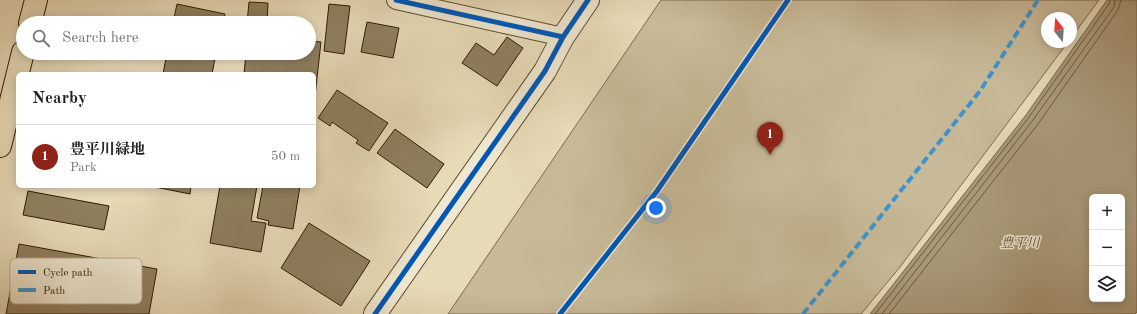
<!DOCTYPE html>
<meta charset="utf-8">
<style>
:root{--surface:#fff;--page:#f6f6f6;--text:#222;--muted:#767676;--line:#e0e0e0;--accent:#8f2418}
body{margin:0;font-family:"Old Standard TT","Noto Serif JP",serif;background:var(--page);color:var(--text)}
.controls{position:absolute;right:12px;bottom:12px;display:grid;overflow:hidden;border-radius:6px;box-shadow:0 2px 10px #0003}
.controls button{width:36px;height:36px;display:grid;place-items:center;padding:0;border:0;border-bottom:1px solid var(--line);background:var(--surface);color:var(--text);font:20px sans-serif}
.compass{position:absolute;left:1041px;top:12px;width:36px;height:36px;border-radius:50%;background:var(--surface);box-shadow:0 2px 10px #0003;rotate:343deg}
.you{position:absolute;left:656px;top:208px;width:14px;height:14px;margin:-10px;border:3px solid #fff;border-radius:50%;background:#1a73e8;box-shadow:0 0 0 6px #1a73e833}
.badge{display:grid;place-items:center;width:26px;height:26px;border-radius:50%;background:var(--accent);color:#fff;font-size:13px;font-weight:700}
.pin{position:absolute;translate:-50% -33px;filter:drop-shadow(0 1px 2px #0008)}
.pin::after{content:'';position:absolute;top:21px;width:14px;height:12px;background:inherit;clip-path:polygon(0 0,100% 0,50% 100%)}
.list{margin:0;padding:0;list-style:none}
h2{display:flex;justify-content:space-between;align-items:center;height:52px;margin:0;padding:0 16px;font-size:17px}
h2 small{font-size:13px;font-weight:400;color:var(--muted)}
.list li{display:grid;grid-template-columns:26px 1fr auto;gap:12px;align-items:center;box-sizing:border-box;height:64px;padding:0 16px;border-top:1px solid var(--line)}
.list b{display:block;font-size:15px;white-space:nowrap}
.list p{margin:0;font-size:13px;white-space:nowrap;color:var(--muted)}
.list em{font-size:13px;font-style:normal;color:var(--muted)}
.icon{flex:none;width:22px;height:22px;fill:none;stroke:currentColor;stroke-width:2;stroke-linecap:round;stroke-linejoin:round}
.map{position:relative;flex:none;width:1137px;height:314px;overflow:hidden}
.search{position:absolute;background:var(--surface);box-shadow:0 2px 10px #0003;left:16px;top:16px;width:300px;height:44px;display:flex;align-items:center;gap:10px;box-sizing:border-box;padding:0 14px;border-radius:22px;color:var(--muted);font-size:15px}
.panel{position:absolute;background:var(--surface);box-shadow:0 2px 10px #0003;left:16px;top:72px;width:300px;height:116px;border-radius:6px}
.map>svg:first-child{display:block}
.green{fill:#c8ba98;stroke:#7c6b4c}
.water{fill:#a99979;stroke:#796749;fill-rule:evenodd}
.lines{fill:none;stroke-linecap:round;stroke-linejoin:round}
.shore{stroke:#6c5a3c;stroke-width:1}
.building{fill:#8f7f5f;stroke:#301c00}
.minor-casing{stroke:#5e4c2e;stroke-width:20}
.tertiary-casing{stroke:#5e4c2e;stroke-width:24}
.trunk-casing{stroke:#301c00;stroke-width:24}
.minor{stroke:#efe7d0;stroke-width:18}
.tertiary{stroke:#efe7d0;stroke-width:22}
.trunk{stroke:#e7dab7;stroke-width:22}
.quiet{stroke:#3d94d0;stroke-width:4;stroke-dasharray:8 4;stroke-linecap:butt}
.cycleway-casing{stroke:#efe7d0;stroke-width:8}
.cycleway{stroke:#0057b8;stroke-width:5}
.labels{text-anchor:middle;stroke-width:3;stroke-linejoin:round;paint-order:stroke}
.water-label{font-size:13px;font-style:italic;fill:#5a482a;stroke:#efe7d0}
.key{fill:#efe7d0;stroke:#b6aa92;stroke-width:1}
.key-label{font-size:11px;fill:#301c00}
</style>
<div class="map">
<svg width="1137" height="314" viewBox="0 0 1137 314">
<rect width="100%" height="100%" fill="#e7dab7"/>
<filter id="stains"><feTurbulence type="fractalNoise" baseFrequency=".005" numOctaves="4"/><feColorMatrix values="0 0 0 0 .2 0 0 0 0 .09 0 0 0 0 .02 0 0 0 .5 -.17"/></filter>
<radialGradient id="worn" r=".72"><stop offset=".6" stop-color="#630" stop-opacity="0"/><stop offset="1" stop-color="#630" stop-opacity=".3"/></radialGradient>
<polygon class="green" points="661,0 1099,0 1071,38 1071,18 1047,18 1047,42 1068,42 900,267 861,314 448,314"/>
<path class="water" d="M1107 0H1137V312L1135 314H870L1026 115ZM1092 197H1122V299H1092Z"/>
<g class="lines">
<g class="shore">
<polyline points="875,314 1029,117 1109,4 1110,0"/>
<polyline points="882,314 1033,120 1114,7 1115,0"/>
<polyline points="889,314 1038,124 1118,10 1121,0"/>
</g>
</g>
<g class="building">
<polygon points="249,2 268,3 267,23 247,23"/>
<polygon points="177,4 225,14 223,23 173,23"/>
<polygon points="329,4 350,6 344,54 324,51"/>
<polygon points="367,22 399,28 393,58 361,52"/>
<polygon points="507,37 523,48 497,86 462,63 476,43 494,55"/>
<polygon points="309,41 321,42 314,105 314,74 244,74 246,53 309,53"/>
<polygon points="167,53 216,53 212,74 163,74"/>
<polygon points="337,90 388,123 369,151 356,143 358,140 332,122 330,126 318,118"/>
<polygon points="395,129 444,164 427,188 377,153"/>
<polygon points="150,186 191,186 190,194"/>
<polygon points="220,186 257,186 251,221 266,223 261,252 210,243"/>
<polygon points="263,186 300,186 293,229 268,225 269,221 257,218"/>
<polygon points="28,191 109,206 104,230 23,215"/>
<polygon points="309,223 370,261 341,306 281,268"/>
<polygon points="19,244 157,269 149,314 6,314"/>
</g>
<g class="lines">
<g class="minor-casing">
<polyline id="minor" points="396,0 563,37"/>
</g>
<g class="tertiary-casing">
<polyline id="tertiary" points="375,314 545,71 563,37 588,0"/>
</g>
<g class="trunk-casing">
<g id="trunk">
<polyline points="30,23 36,0"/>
<polyline points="0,146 23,52"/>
</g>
</g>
<use href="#minor" class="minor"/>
<use href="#tertiary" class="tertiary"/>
<use href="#trunk" class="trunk"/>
<polyline class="quiet" points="803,314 980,91 1038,0"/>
<g class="cycleway-casing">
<g id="cycleway">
<polyline points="396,0 563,37"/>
<polyline points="375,314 545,71 563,37 588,0"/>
<polyline points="560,314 657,191 788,0"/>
</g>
</g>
<use href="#cycleway" class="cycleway"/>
</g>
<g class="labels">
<g class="water-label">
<text x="1020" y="247">豊平川</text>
</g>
</g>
<rect x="10" y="258" width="132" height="46" rx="6" class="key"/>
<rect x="18" y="270" width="18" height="4" fill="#0057b8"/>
<rect x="18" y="288" width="18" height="4" fill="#3d94d0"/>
<g class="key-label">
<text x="43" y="276">Cycle path</text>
<text x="43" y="294">Path</text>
</g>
<rect width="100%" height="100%" filter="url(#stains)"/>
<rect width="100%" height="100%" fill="url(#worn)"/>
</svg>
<div class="controls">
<button>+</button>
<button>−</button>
<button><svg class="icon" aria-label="layers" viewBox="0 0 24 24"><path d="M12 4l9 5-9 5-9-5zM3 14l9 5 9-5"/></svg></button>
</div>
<svg class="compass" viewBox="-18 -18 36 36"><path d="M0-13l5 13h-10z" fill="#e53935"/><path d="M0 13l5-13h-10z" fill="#767676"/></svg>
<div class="you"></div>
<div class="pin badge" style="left:770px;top:155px">1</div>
<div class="search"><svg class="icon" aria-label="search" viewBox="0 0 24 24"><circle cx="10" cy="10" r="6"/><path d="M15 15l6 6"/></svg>Search here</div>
<section class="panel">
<h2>Nearby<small></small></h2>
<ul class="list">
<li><span class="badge">1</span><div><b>豊平川緑地</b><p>Park</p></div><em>50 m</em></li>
</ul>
</section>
</div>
